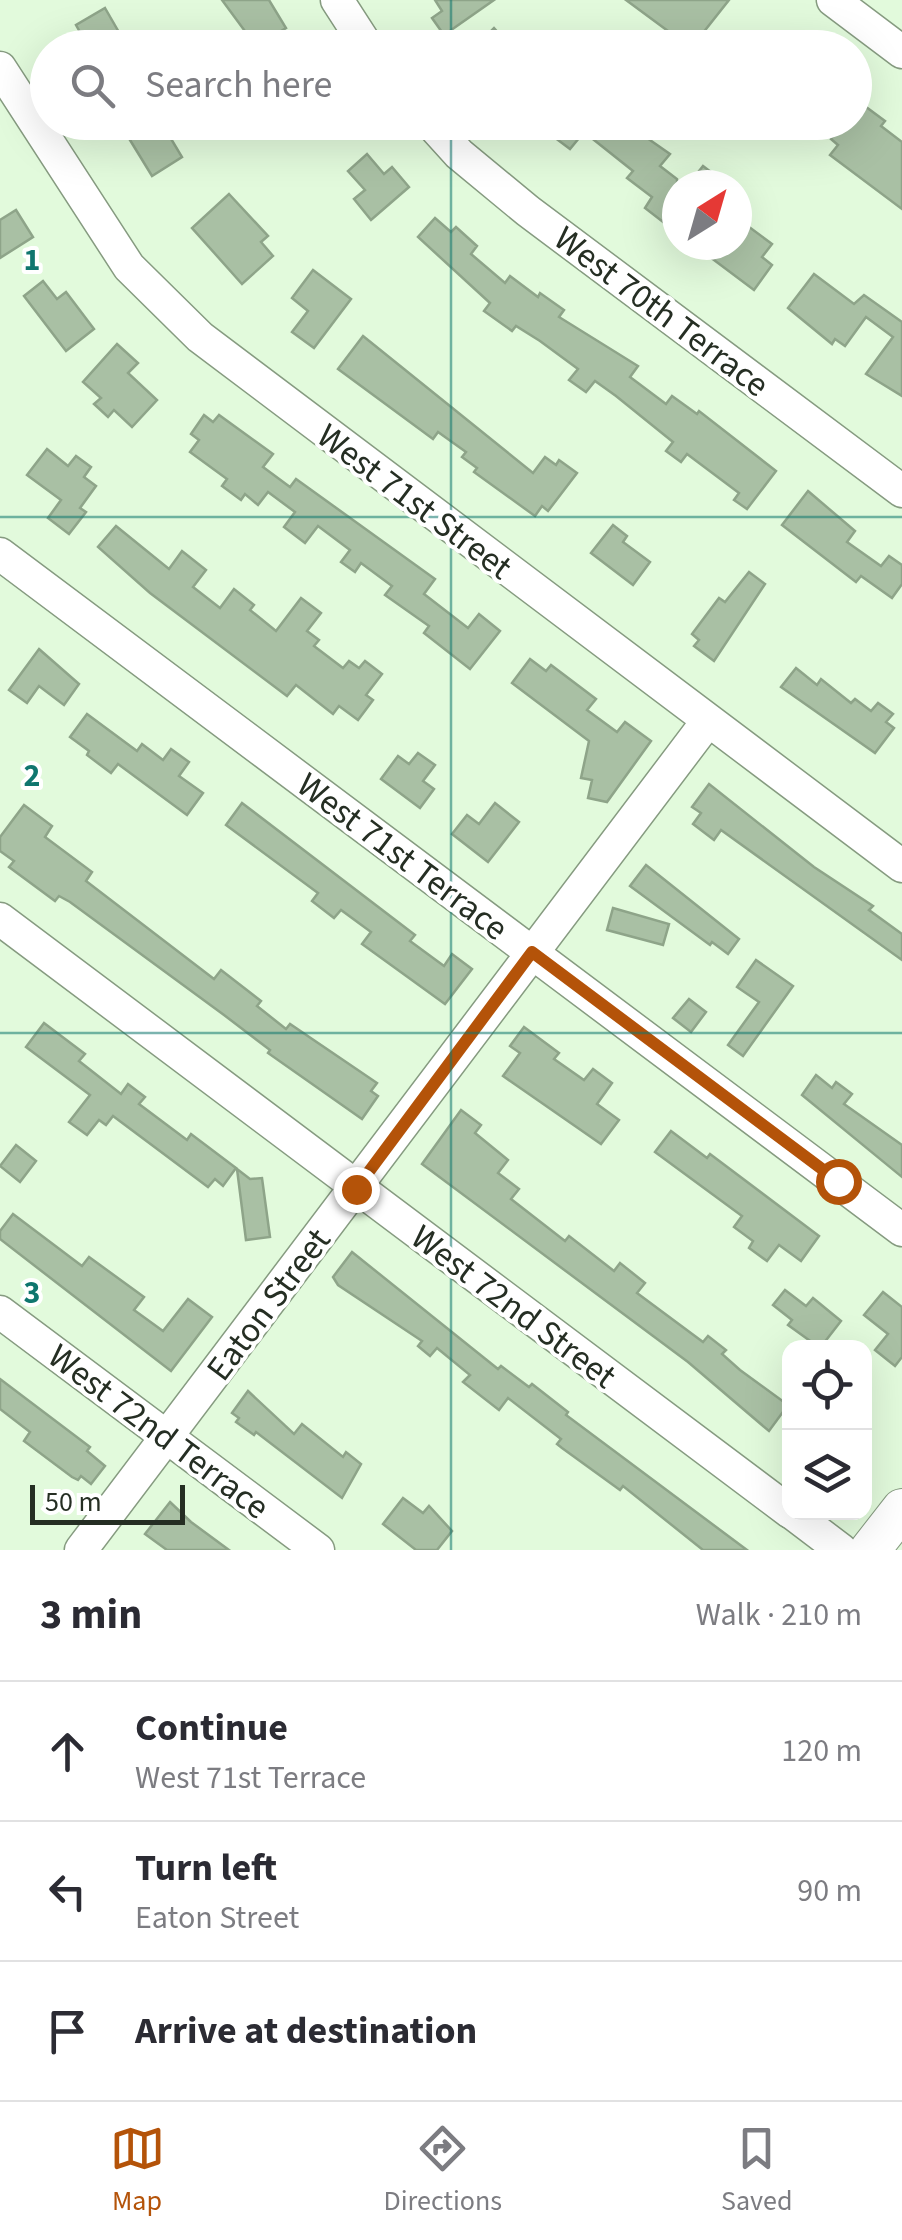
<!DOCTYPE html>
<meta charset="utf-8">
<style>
:root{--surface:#fff;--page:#f2f2f3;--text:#2b2b33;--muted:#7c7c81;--line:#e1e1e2;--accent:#b45309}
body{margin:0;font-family:"Source Sans 3",sans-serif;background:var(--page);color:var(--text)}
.controls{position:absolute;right:30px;bottom:30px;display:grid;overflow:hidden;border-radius:20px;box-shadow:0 10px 40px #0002}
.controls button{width:90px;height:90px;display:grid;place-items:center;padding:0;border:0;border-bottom:2px solid var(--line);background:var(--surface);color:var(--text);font:50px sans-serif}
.compass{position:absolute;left:662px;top:170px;width:90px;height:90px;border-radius:50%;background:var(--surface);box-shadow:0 10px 40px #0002;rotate:37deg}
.scale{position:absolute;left:30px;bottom:25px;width:155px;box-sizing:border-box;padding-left:10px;border:5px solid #252e23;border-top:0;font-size:28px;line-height:35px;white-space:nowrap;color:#252e23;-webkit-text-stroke:8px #fff;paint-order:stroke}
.stop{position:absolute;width:30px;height:30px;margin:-22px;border:8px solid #b45309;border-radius:50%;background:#fff}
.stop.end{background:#b45309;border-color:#fff;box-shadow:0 2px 10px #0008}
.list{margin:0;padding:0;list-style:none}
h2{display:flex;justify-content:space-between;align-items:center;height:130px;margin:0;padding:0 40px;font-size:42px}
h2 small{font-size:32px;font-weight:400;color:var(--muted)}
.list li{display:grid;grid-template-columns:65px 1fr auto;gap:30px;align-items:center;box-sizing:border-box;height:140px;padding:0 40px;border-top:2px solid var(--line)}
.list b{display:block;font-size:38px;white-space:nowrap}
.list p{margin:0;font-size:32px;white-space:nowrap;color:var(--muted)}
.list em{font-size:32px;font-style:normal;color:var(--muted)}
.icon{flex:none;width:55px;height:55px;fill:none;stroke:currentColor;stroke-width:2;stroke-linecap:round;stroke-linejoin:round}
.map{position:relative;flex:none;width:902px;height:1550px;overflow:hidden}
.search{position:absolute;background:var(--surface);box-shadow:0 10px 40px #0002;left:30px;right:30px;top:30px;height:110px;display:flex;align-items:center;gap:25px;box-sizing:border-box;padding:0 35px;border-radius:55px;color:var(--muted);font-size:38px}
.sheet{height:550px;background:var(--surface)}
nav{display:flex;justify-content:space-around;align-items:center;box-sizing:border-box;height:140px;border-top:2px solid var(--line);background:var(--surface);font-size:28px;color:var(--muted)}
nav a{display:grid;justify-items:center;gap:5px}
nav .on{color:var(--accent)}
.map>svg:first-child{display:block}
.building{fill:#a9c0a4;stroke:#8ea489;stroke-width:2.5}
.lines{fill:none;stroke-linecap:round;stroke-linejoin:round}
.minor-casing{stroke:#869b80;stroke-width:35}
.major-casing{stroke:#869b80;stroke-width:42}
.minor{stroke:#fff;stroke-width:32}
.major{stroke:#fff;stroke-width:40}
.route{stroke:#b45309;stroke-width:12}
.grid{fill:none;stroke:#0f766e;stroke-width:2.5;stroke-opacity:0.55}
.labels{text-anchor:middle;stroke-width:8;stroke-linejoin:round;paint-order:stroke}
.street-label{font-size:35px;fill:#252e23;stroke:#fff}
.grid-label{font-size:32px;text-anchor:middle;font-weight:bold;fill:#0f766e;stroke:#fff;stroke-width:8;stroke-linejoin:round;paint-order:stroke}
</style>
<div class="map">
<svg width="902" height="1550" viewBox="0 0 902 1550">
<rect width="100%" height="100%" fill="#e2fadc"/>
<g class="building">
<polygon points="222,0 269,0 286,28 256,46"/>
<polygon points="435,0 494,0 444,35 432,18 442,11"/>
<polygon points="626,0 729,0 691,48"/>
<polygon points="105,8 128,48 89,48 76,25"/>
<polygon points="494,28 512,48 474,48"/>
<polygon points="854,98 885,121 881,126 902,142 902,209 830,155 838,145 831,139 844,122 854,122"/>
<polygon points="128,122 161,122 182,157 152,176 130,140 136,136"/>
<polygon points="559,122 644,122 637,131 670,154 660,166 677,179 677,212 667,225 645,208 652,197 627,178 633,171 584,132 570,149 550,134"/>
<polygon points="367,154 384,174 392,167 409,187 371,220 354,199 365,190 348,171"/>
<polygon points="703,166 728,185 688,185"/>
<polygon points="229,194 268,236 261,242 273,256 242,284 192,228"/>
<polygon points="16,210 33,237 0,258 0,220"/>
<polygon points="435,218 451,232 456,227 477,246 471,254 505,283 510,276 538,297 540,293 564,310 559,317 638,366 630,377 666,404 672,396 697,414 699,411 776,471 747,509 734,500 739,493 687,454 681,462 666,451 673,442 616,396 595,381 586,392 569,380 578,369 540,341 516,326 512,331 484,311 490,303 418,237"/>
<polygon points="737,218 772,244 762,257 772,265 754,290 694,245 737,245"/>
<polygon points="313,270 351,299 314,348 292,332 308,311 292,298"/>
<polygon points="814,274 854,304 864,295 902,322 902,396 866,374 893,337 866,317 845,346 835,339 832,344 788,308"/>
<polygon points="43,281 57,299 66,292 94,329 66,351 24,296"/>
<polygon points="363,336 533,473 545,457 556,465 559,460 577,473 548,511 542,506 535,516 474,472 477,468 462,457 466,452 438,432 433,439 338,369"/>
<polygon points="117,344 138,363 128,373 157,400 132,427 114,410 108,417 94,404 101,398 83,382"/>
<polygon points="204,415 213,422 219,415 273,454 263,467 290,487 296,479 435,579 424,594 468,628 479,614 500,631 470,669 424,633 429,626 385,595 392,586 361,563 355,572 341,562 350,550 318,526 305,543 284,527 295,512 268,492 258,505 245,494 241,500 222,486 227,479 190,452 199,440 191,434"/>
<polygon points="47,449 68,466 76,456 91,467 84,477 96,486 80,508 86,512 69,534 48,518 61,500 27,475"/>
<polygon points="808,491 855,531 847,542 881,566 889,556 902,565 902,584 892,598 861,576 856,582 782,525"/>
<polygon points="613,525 627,536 623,542 650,562 633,585 591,553"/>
<polygon points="116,526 169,569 182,551 206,570 193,587 220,608 234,589 254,605 250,610 276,631 301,598 321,613 307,631 319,640 314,646 343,668 349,661 359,668 365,661 382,674 366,695 373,700 358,720 339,706 333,714 296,685 287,696 150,593 98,547"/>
<polygon points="749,572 765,584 714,661 694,646 699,640 692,634 719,598 725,602"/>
<polygon points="39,649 79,684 64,705 39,686 27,703 9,690"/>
<polygon points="530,659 546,671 551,665 596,699 587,710 617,732 625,722 651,741 607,802 588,798 592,780 581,778 589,741 512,683"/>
<polygon points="796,668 817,685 821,679 851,703 855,699 871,711 878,703 893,714 886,722 894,728 875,753 781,687"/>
<polygon points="87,714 137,751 142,744 163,760 171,749 189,762 179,776 203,793 187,815 118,764 111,773 87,755 89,751 70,737"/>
<polygon points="418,753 435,765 423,781 434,789 420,808 381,779 398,756 409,764"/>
<polygon points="709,784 814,867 873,906 869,910 902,934 902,960 721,830 714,840 693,824 701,813 692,807"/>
<polygon points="242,803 415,935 410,941 444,966 452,954 472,969 445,1004 362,944 371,932 341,910 334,918 312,901 318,893 226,825"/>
<polygon points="495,803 519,822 488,862 452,834 467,815 479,824"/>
<polygon points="24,805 52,826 45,837 92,872 86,881 214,979 221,970 261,1001 257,1006 286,1029 290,1024 377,1083 371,1091 378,1096 362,1119 268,1053 270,1050 224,1015 70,902 59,896 55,901 9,867 14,861 0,851 0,837"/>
<polygon points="646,865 739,939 728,954 712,942 710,945 630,886"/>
<polygon points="613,908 669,924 663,945 607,930"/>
<polygon points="756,960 793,986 743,1056 728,1045 759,1002 737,987"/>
<polygon points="689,999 706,1012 691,1032 673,1018"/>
<polygon points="44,1023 85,1054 79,1061 121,1094 128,1084 145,1097 139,1104 187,1140 191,1134 236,1168 223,1186 215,1179 208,1187 113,1116 106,1125 99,1120 87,1135 69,1122 90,1095 26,1047"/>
<polygon points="524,1027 559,1053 554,1059 584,1080 593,1069 612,1083 597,1104 619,1120 601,1144 503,1076 520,1053 510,1046"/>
<polygon points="816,1075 832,1088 836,1082 852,1094 844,1104 902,1145 902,1177 802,1095"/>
<polygon points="461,1110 481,1125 475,1133 508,1160 498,1173 519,1189 511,1199 565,1241 569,1236 614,1271 620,1263 645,1283 637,1293 703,1342 708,1336 726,1350 722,1354 740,1370 788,1405 769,1431 688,1362 422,1164"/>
<polygon points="671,1131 707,1158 710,1154 819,1236 801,1261 779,1245 767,1261 749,1248 753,1241 734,1227 742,1216 655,1152"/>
<polygon points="16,1145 36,1161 20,1182 0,1166"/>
<polygon points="237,1169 250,1179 262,1178 270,1237 246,1240"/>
<polygon points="13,1214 82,1266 89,1257 144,1297 134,1310 163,1331 188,1299 212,1317 171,1371 0,1239 0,1231"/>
<polygon points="352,1252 498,1369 501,1366 529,1387 532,1384 568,1412 566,1415 747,1550 703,1550 623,1486 620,1490 562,1448 557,1444 561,1439 508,1398 499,1410 463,1382 470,1375 437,1348 430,1356 418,1346 422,1341 338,1285 333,1277"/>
<polygon points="785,1290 806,1306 813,1298 841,1321 820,1348 788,1325 792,1320 773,1305"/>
<polygon points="883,1292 902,1307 902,1357 895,1366 875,1350 888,1334 864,1315"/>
<polygon points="0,1379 90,1447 87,1451 105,1466 91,1484 81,1476 78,1480 72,1477 24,1441 30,1432 0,1409"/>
<polygon points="248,1391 294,1434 302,1424 343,1457 346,1452 361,1464 342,1498 256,1432 254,1435 236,1422 239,1418 232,1413"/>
<polygon points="403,1498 423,1513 429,1506 452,1531 437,1550 416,1550 383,1524"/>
<polygon points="170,1502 191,1522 229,1550 167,1550 145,1534"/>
</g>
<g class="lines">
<g class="minor-casing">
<g id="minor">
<polyline points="337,0 368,48"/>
<polyline points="833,0 902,52"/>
<polyline points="0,68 129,267 200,337 902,866"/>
<polyline points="430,122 459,154 528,211 902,491"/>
<polyline points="0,554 902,1230"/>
<polyline points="0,919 790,1512"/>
<polyline points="0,1312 318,1550"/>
<polyline points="791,1512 841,1550"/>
<polyline points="81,1550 707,722"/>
</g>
</g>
<g class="major-casing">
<polyline id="major" points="870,1550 902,1509"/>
</g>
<use href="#minor" class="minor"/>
<use href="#major" class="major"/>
</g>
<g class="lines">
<polyline class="route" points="356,1189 532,952 838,1181"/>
</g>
<path class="grid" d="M451 0V48M451 122V1550M0 517H902M0 1033H902"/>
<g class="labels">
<g class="street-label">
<text transform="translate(662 311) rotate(37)" y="12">West 70th Terrace</text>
<text transform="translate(415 501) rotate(37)" y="12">West 71st Street</text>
<text transform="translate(403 856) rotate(37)" y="12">West 71st Terrace</text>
<text transform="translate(268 1304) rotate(-53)" y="12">Eaton Street</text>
<text transform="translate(514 1306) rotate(37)" y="12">West 72nd Street</text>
<text transform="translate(159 1431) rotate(37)" y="12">West 72nd Terrace</text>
</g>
</g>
<g class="grid-label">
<text x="32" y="270">1</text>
<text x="32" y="786">2</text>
<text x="32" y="1303">3</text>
</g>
</svg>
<div class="controls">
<button><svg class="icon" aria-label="locate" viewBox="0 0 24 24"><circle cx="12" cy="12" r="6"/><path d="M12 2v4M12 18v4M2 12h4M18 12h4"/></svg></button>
<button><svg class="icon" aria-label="layers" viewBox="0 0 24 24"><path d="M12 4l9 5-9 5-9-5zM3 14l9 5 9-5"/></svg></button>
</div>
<svg class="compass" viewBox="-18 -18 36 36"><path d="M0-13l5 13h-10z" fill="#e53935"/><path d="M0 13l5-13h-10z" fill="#7c7c81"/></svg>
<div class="scale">50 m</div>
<div class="stop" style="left:838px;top:1181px"></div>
<div class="stop end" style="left:356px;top:1189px"></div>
<div class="search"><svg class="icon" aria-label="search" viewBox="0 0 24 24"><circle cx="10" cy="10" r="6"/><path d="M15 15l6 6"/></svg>Search here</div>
</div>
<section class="sheet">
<h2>3 min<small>Walk · 210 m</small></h2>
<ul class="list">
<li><svg class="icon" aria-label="ahead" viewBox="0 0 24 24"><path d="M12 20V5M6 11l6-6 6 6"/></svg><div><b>Continue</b><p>West 71st Terrace</p></div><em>120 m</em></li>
<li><svg class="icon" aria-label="left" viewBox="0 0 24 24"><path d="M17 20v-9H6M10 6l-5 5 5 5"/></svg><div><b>Turn left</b><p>Eaton Street</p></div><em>90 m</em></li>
<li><svg class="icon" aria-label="arrive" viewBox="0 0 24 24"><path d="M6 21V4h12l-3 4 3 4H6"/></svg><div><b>Arrive at destination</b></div></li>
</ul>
</section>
<nav>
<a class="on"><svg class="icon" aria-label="map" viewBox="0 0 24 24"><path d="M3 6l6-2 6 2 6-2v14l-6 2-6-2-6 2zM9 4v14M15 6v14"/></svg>Map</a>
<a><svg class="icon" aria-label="directions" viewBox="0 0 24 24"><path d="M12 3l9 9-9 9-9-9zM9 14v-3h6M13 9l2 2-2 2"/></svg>Directions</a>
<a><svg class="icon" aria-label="saved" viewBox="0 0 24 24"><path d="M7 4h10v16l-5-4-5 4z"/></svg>Saved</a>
</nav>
